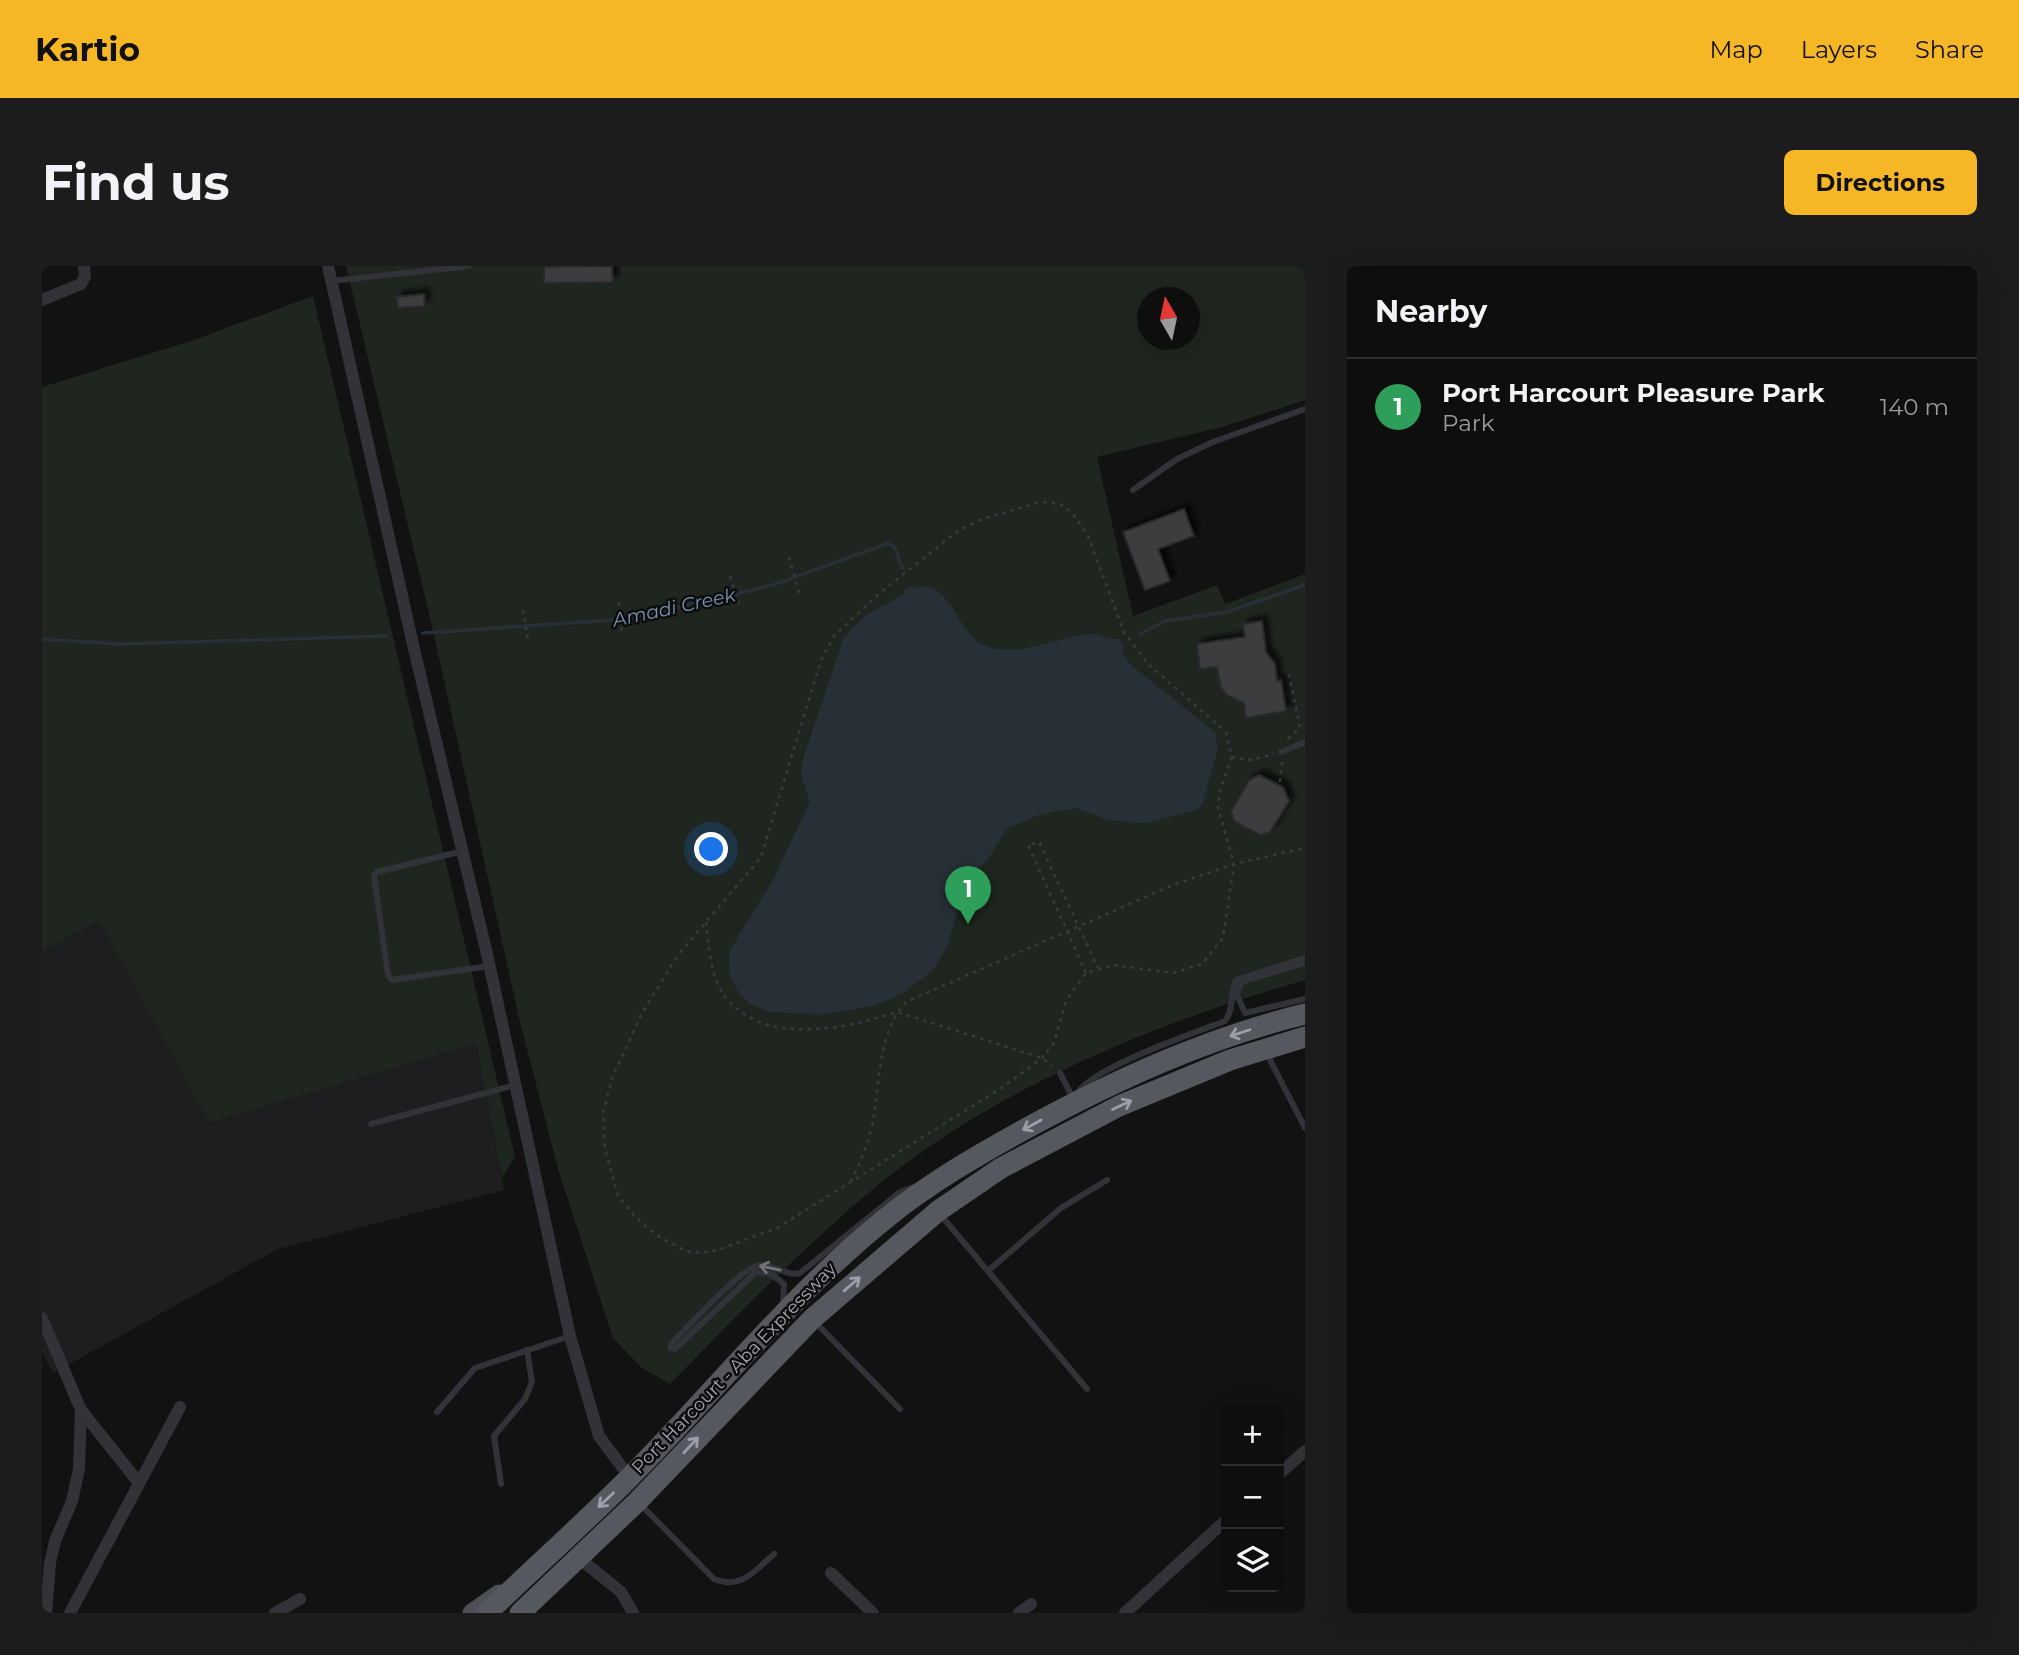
<!DOCTYPE html>
<meta charset="utf-8">
<style>
:root{--surface:#0e0e0e;--page:#1c1c1c;--text:#f1f3f6;--muted:#9b9c9e;--line:#2e2e2e;--accent:#f6b727}
body{margin:0;font-family:Montserrat,sans-serif;background:var(--page);color:var(--text)}
.controls{position:absolute;right:21px;bottom:21px;display:grid;overflow:hidden;border-radius:10px;box-shadow:0 7px 28px #0002}
.controls button{width:63px;height:63px;display:grid;place-items:center;padding:0;border:0;border-bottom:2px solid var(--line);background:var(--surface);color:var(--text);font:35px sans-serif}
.compass{position:absolute;left:1095px;top:21px;width:63px;height:63px;border-radius:50%;background:var(--surface);box-shadow:0 7px 28px #0002;rotate:351deg}
.you{position:absolute;left:670px;top:584px;width:24px;height:24px;margin:-18px;border:5px solid #fff;border-radius:50%;background:#1a73e8;box-shadow:0 0 0 10px #1a73e833}
.badge{display:grid;place-items:center;width:46px;height:46px;border-radius:50%;background:var(--accent);color:#fff;font-size:23px;font-weight:700}
.pin{position:absolute;translate:-50% -58px;filter:drop-shadow(0 2px 4px #0008)}
.pin::after{content:'';position:absolute;top:37px;width:24px;height:21px;background:inherit;clip-path:polygon(0 0,100% 0,50% 100%)}
.list{margin:0;padding:0;list-style:none}
h2{display:flex;justify-content:space-between;align-items:center;height:91px;margin:0;padding:0 28px;font-size:30px}
h2 small{font-size:23px;font-weight:400;color:var(--muted)}
.list li{display:grid;grid-template-columns:46px 1fr auto;gap:21px;align-items:center;box-sizing:border-box;height:98px;padding:0 28px;border-top:2px solid var(--line)}
.list b{display:block;font-size:26px;white-space:nowrap}
.list p{margin:0;font-size:23px;white-space:nowrap;color:var(--muted)}
.list em{font-size:23px;font-style:normal;color:var(--muted)}
.icon{flex:none;width:38px;height:38px;fill:none;stroke:currentColor;stroke-width:2;stroke-linecap:round;stroke-linejoin:round}
.map{position:relative;flex:none;width:1263px;height:1347px;overflow:hidden;border-radius:10px}
header{display:flex;align-items:center;gap:42px;box-sizing:border-box;height:98px;padding:0 35px;background:var(--accent);color:#111}
header strong{font-size:33px}
nav{display:flex;gap:38px;margin-inline-start:auto;font-size:24px}
.intro{display:flex;align-items:center;justify-content:space-between;box-sizing:border-box;height:168px;padding:0 42px}
h1{margin:0;font-size:49px}
.button{padding:18px 32px;border-radius:10px;background:var(--accent);color:#111;font-size:24px;font-weight:700}
main{display:flex;gap:42px;padding:0 42px}
aside{flex:1;background:var(--surface);border-radius:10px;box-shadow:0 7px 28px #0002}
.map>svg:first-child{display:block}
.built{fill:#1e1e20}
.green{fill:#1e261f;fill-rule:evenodd}
.water{fill:#283037}
.lines{fill:none;stroke-linecap:round;stroke-linejoin:round}
.stream{stroke:#283037;stroke-width:3.5}
.building{fill:#3c3c40;stroke:#2c2b2f;stroke-width:2;filter:url(#shadow)}
.path{stroke:#383a3f;stroke-width:2.5;stroke-dasharray:3.5 5;stroke-linecap:butt}
.service{stroke:#323338;stroke-width:6}
.minor{stroke:#323338;stroke-width:12}
.primary{stroke:#4e5057;stroke-width:19}
.trunk{stroke:#565860;stroke-width:21}
.oneway{stroke:#9b9fac}
.oneway2{stroke:#70737c}
.labels{text-anchor:middle;stroke-width:5;stroke-linejoin:round;paint-order:stroke}
.street-label{font-size:18px;fill:#a3a7b4;stroke:#0d0d0e}
.water-label{font-size:19px;font-style:italic;fill:#7894b1;stroke:#0d0d0e}
</style>
<header>
<strong>Kartio</strong>
<nav><a>Map</a><a>Layers</a><a>Share</a></nav>
</header>
<div class="intro"><h1>Find us</h1><a class="button">Directions</a></div>
<main>
<div class="map">
<svg width="1263" height="1347" viewBox="0 0 1263 1347">
<defs>
<filter id="shadow"><feDropShadow dx="5.5" dy="-5.5" stdDeviation="2" flood-color="#0009"/></filter>
</defs>
<rect width="100%" height="100%" fill="#121213"/>
<polygon class="built" points="57,655 167,857 434,778 462,924 236,983 11,1107 0,1087 0,686"/>
<g class="green">
<path d="M304 0H1263V134L1180 161 1055 191 1091 350 1175 319 1183 338 1263 308V714C1111 758 955 821 831 923 759 983 694 1051 628 1118L600 1102 571 1072 516 903 477 752 389 356ZM1106 32H1148V74H1106Z"/>
<polygon points="271,30 473,891 460,912 434,778 167,857 57,655 0,686 0,121 152,74"/>
</g>
<path class="water" d="M871 319 873 322C908 313 913 361 938 377 968 395 1015 372 1045 368 1056 366 1066 374 1077 373L1082 381 1080 386 1090 400 1173 466 1176 482 1161 536 1155 544 1104 557 1067 554 1033 542 996 549 965 563 944 596 925 610 905 681 891 704 860 728 830 740 782 748 728 746 708 738 696 726 687 706 688 684 732 612 768 536 759 510 760 496 802 371 824 349 864 327 862 324Z"/>
<g class="lines">
<g class="stream">
<polyline points="381,367 586,353 731,319 847,277 853,282 860,302"/>
<polyline points="1098,368 1123,355 1185,346 1263,319"/>
<polyline points="0,373 78,378 345,370"/>
</g>
</g>
<g class="building">
<polygon points="559,0 570,0 571,16 502,17 502,1"/>
<polygon points="382,28 383,40 356,42 355,31"/>
<polygon points="1142,243 1152,270 1116,283 1128,315 1103,324 1081,266"/>
<polygon points="1220,355 1224,386 1233,398 1235,415 1239,414 1244,445 1204,452 1202,437 1185,429 1179,422 1175,401 1158,403 1155,378 1203,371 1201,358"/>
<polygon points="1217,509 1241,521 1247,535 1228,566 1218,569 1192,555 1189,546 1207,514"/>
</g>
<g class="lines">
<g class="path">
<polyline points="747,291 758,330"/>
<polyline points="688,310 698,342"/>
<polyline points="577,336 580,369"/>
<polyline points="481,344 486,374"/>
<polyline points="1246,473 1258,462 1246,403"/>
<polyline points="1190,491 1178,524 1176,542 1192,598 1181,672 1160,698 1131,707 1072,699 1044,707 1024,735 1012,777 1000,792 958,823 735,962 676,984 659,987 644,985 614,969 594,952 576,930 563,883 561,847 571,810 600,747 636,689 719,591 779,394 792,370 839,326 917,264 940,253 999,236 1018,238 1030,246 1046,270 1082,366 1106,398 1184,466 1190,491 1209,494 1232,488"/>
<polyline points="1238,516 1240,495"/>
<path d="M664 656C667 678 668 711 682 729 720 781 804 763 855 746L1000 792 1010 800"/>
<polyline points="1044,707 986,579 997,576 1056,702"/>
<path d="M809 916C818 896 827 876 831 855 838 816 836 766 864 736L1131 619 1192 598 1263 582"/>
</g>
<g class="service">
<polyline points="289,15 427,0"/>
<polyline points="1091,224 1135,193 1171,176 1263,143"/>
<polyline points="1239,486 1263,476"/>
<polyline points="421,585 335,606 332,610 346,709 350,714 447,700"/>
<polyline points="1263,697 1204,714 1198,718 1195,729 1203,747 1263,733"/>
<polyline points="1224,786 1263,862"/>
<polyline points="1018,807 1032,834"/>
<path d="M1035 829C1043 804 1155 766 1183 755 1192 743 1188 728 1194 714L1263 692"/>
<polyline points="329,858 473,819"/>
<polyline points="897,947 1045,1123"/>
<polyline points="946,1005 1019,942 1065,914"/>
<path d="M741 1039 742 1018 729 1008 714 1006 633 1083 629 1082V1078C645 1062 697 1004 715 1000 731 996 743 1011 758 1007L858 926 872 921"/>
<polyline points="774,1057 858,1143"/>
<polyline points="395,1146 433,1102 528,1070"/>
<polyline points="459,1218 452,1170 483,1133 490,1116 485,1084"/>
<path d="M599 1239 672 1313C700 1324 712 1305 732 1288"/>
</g>
<g class="minor">
<polyline points="286,0 372,383 445,688 528,1070 557,1170 588,1212"/>
<polyline points="0,34 39,18 43,10 42,0"/>
<polyline points="0,1052 39,1144 97,1217"/>
<polyline points="1237,1208 1263,1185"/>
<polyline points="537,1292 579,1326 591,1347"/>
<polyline points="789,1307 831,1347"/>
<polyline points="4,1347 8,1297 13,1275 30,1235 37,1203 39,1144"/>
<polyline points="28,1347 138,1141"/>
<polyline points="233,1347 258,1333"/>
<polyline points="977,1347 989,1338"/>
<polyline points="1083,1347 1184,1254"/>
</g>
<polyline class="primary" points="430,1347 457,1328"/>
<g class="trunk">
<path d="M445 1347C492 1302 541 1258 587 1212 673 1126 748 1030 843 953 887 917 936 889 985 862 1073 814 1165 772 1263 748"/>
<polyline points="478,1347 595,1236 770,1053 896,945 959,902 1077,840 1188,794 1263,771"/>
</g>
</g>
<defs><path id="oneway-shaft" d="M-6 0H5M1.5-3L5.5 0L1.5 3" fill="none" stroke-width="1.6" stroke-linecap="round" stroke-linejoin="round" transform="scale(1.75)"/></defs>
<g class="oneway">
<use href="#oneway-shaft" transform="translate(1198 767) rotate(162)"/>
<use href="#oneway-shaft" transform="translate(1080 839) rotate(-25)"/>
<use href="#oneway-shaft" transform="translate(990 859) rotate(151)"/>
<use href="#oneway-shaft" transform="translate(810 1018) rotate(-41)"/>
<use href="#oneway-shaft" transform="translate(649 1179) rotate(-47)"/>
<use href="#oneway-shaft" transform="translate(564 1234) rotate(137)"/>
</g>
<use class="oneway2" href="#oneway-shaft" transform="translate(728 1002) rotate(-168)"/>
<g class="labels">
<g class="street-label">
<text transform="translate(692 1102) rotate(-46)" y="6">Port Harcourt - Aba Expressway</text>
</g>
<g class="water-label">
<text transform="translate(632 341) rotate(-12)" y="7">Amadi Creek</text>
</g>
</g>
</svg>
<div class="controls">
<button>+</button>
<button>−</button>
<button><svg class="icon" aria-label="layers" viewBox="0 0 24 24"><path d="M12 4l9 5-9 5-9-5zM3 14l9 5 9-5"/></svg></button>
</div>
<svg class="compass" viewBox="-18 -18 36 36"><path d="M0-13l5 13h-10z" fill="#e53935"/><path d="M0 13l5-13h-10z" fill="#9b9c9e"/></svg>
<div class="you"></div>
<div class="pin badge" style="left:926px;top:658px;background:#2e9e5b">1</div>
</div>
<aside>
<h2>Nearby<small></small></h2>
<ul class="list">
<li><span class="badge" style="background:#2e9e5b">1</span><div><b>Port Harcourt Pleasure Park</b><p>Park</p></div><em>140 m</em></li>
</ul>
</aside>
</main>
